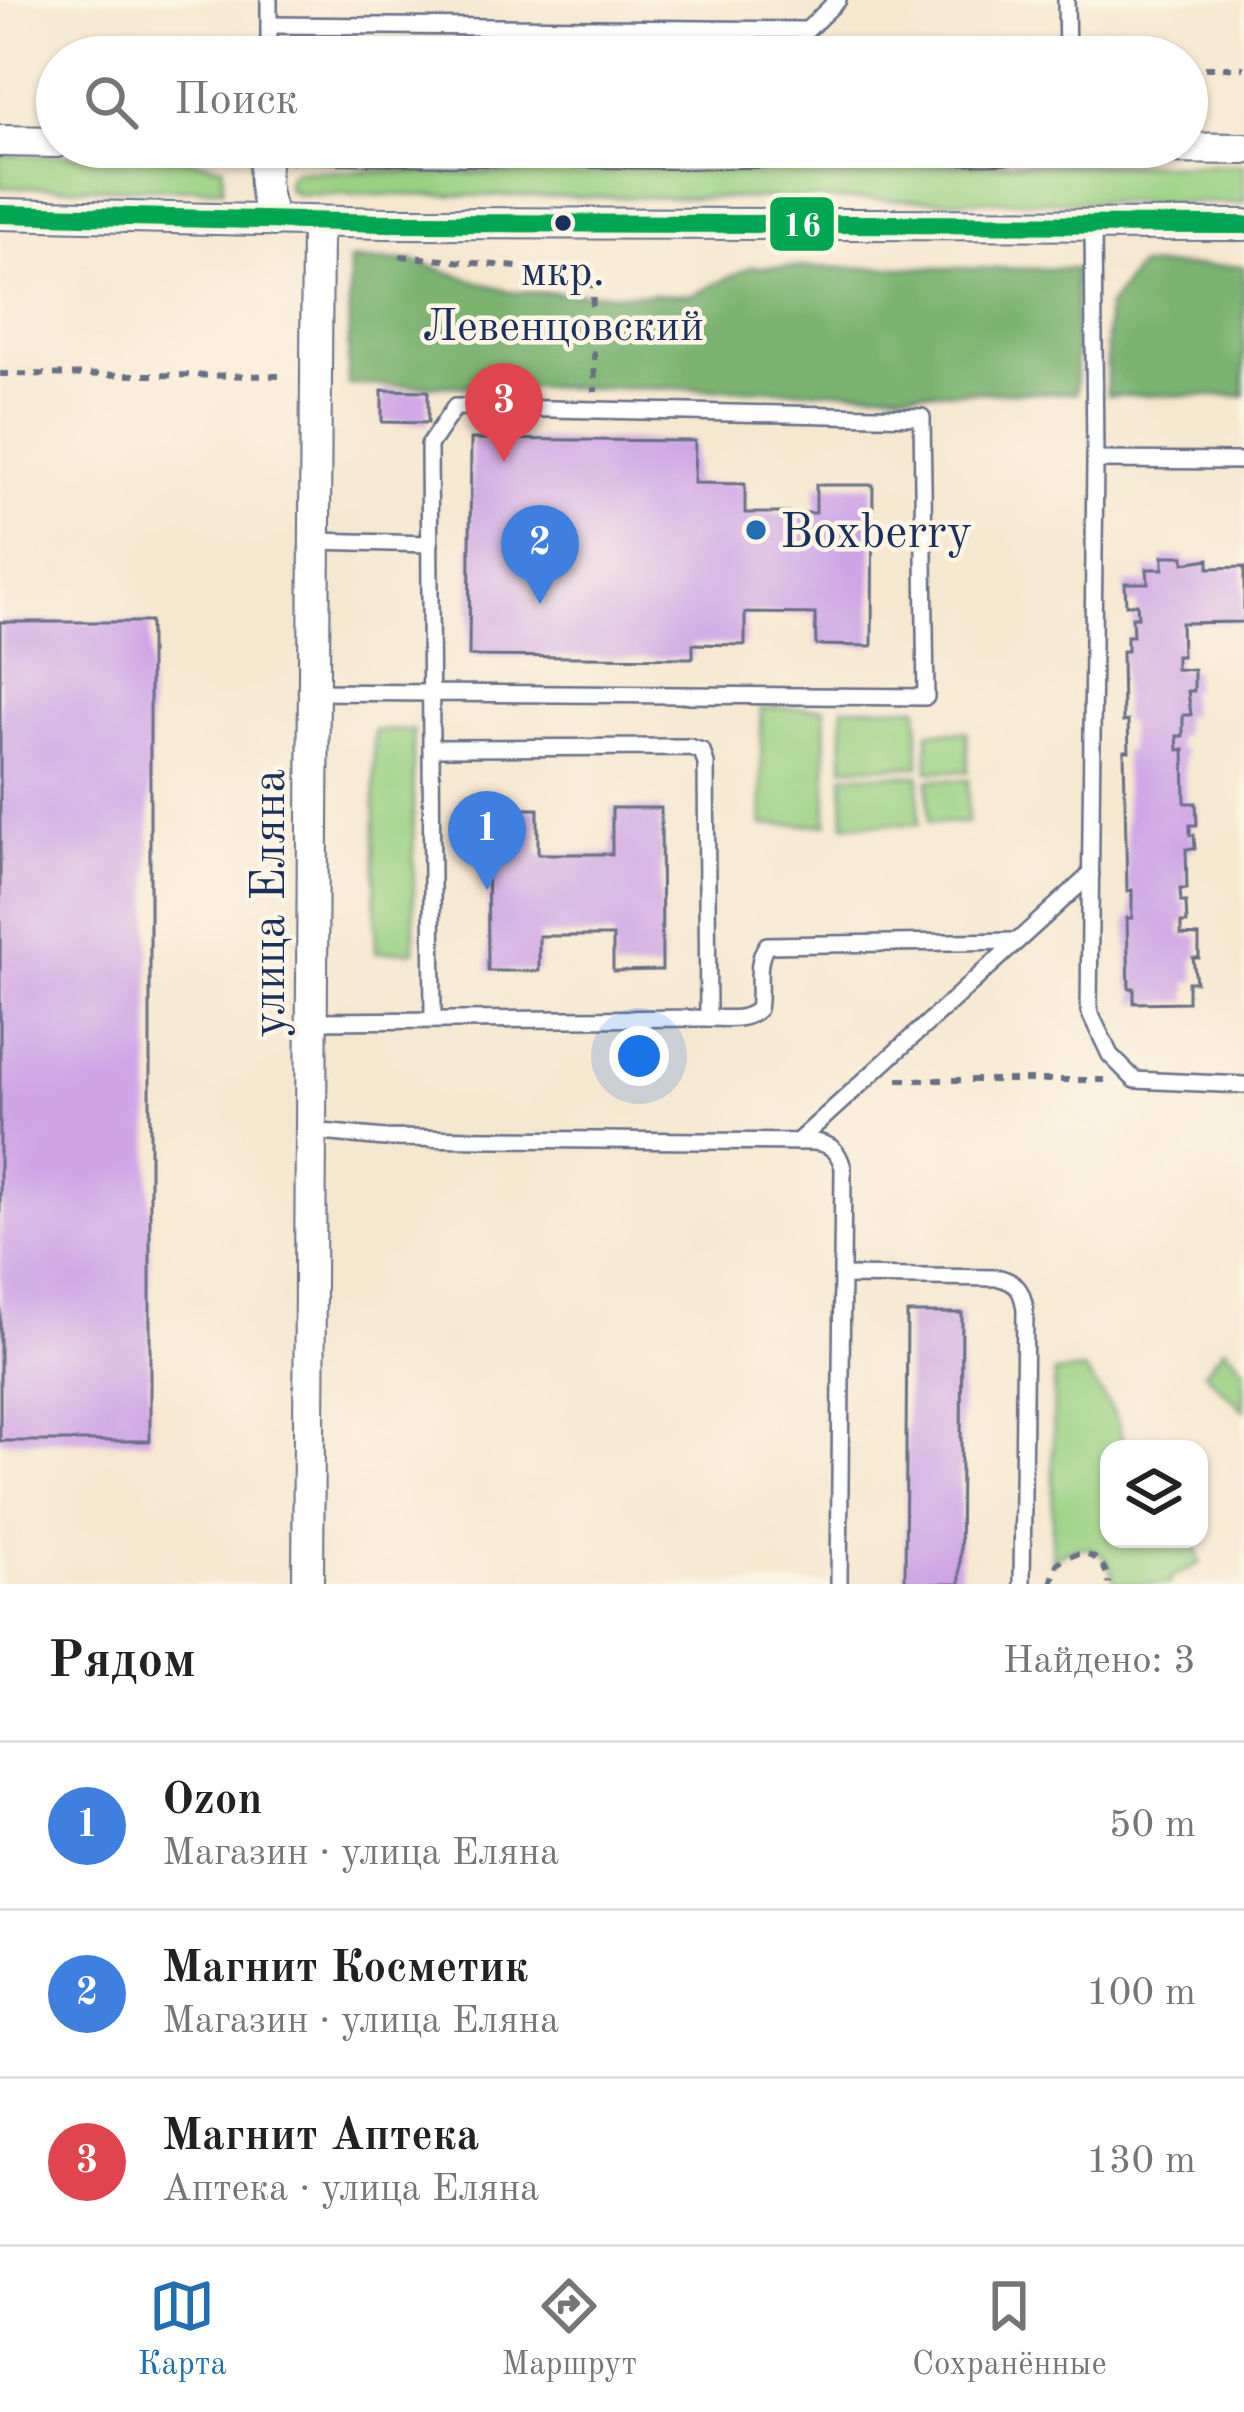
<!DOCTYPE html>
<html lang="ru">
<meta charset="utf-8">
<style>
:root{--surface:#fff;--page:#f6f6f6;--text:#222;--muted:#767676;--line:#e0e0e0;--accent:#1f6fb2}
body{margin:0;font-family:"Old Standard TT",serif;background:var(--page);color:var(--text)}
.controls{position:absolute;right:36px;bottom:36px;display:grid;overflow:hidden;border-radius:24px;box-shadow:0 3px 9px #0004}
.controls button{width:108px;height:108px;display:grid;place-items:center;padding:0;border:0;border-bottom:3px solid var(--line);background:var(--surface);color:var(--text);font:60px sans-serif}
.you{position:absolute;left:639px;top:1056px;width:42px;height:42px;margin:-30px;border:9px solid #fff;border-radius:50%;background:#1a73e8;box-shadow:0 0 0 18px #1a73e833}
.badge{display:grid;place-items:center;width:78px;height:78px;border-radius:50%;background:var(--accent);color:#fff;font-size:39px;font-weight:700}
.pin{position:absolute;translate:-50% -99px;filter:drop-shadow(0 3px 6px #0008)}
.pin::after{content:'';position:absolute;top:63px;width:42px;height:36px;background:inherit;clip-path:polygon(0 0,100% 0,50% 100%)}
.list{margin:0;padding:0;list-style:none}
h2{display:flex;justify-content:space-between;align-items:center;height:156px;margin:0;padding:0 48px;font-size:51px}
h2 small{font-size:39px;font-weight:400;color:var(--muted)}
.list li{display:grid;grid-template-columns:78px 1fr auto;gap:36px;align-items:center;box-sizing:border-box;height:168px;padding:0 48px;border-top:3px solid var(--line)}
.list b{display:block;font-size:45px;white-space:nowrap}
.list p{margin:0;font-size:39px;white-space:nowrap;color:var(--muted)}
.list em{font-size:39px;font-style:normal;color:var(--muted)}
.icon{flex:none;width:66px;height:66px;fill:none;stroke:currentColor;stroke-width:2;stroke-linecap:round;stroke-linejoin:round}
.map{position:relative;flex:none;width:1244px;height:1584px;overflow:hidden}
.search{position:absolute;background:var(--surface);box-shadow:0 3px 9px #0004;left:36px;right:36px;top:36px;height:132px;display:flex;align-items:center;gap:30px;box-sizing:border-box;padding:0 42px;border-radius:66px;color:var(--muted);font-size:45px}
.sheet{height:660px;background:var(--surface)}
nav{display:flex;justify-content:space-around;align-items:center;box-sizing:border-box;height:168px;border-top:3px solid var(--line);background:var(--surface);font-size:33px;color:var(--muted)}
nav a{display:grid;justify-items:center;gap:6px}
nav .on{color:var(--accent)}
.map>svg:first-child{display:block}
.green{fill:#9ad183;stroke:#5a8070;stroke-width:3}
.forest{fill:#7bb371;stroke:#4b7168;stroke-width:3}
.building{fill:#cea4e5}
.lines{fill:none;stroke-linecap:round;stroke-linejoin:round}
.lane-casing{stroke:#686f86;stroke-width:20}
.street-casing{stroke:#686f86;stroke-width:34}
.path{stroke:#686f86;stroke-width:6;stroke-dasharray:9 9;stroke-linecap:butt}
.lane{stroke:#fff;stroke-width:15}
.street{stroke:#fff;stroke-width:30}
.bus-1-casing{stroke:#fcf5e5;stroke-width:27}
.bus-1{stroke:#00a651;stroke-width:18}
.bus-dot{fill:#1b2f5e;stroke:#fcf5e5;stroke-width:4.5}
.poi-dot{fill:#1f6fb2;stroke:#fcf5e5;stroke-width:4.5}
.labels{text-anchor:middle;stroke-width:9;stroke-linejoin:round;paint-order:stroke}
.bus-label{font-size:45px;fill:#1b2f5e;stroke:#fcf5e5}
.poi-label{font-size:48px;fill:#1b2f5e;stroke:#fcf5e5;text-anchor:start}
.street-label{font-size:48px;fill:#1b2f5e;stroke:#fcf5e5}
.line-badge{stroke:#fcf5e5;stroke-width:4.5}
.badge-label{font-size:33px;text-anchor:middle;font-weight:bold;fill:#fff}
</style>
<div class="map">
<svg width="1244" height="1584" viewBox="0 0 1244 1584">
<rect width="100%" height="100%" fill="#fcf5e5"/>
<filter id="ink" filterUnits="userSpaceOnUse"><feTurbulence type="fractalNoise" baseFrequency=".00833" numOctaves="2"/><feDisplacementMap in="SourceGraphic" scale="24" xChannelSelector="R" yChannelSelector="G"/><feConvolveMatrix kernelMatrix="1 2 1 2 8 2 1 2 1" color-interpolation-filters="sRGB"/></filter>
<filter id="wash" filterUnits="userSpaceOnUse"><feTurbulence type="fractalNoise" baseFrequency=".004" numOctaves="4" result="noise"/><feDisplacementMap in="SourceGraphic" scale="48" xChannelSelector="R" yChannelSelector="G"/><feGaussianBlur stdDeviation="2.7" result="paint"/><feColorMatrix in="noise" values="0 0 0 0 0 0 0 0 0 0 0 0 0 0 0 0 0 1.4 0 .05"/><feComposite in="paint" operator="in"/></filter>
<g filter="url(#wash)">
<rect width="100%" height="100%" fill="#f6e7cf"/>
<g class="green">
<polygon points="0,155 163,156 223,166 223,189 0,187"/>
<path d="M665 161 1244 165V203L296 194C283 188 285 177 296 171L535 173Z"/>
<polygon points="843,707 918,707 919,766 843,767"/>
<polygon points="761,708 825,708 827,824 762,825"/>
<polygon points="413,730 414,951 376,952 374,731"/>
<polygon points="928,732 967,732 968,771 928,771"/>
<polygon points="843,775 919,775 919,824 844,824"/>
<polygon points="928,780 968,780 968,823 929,823"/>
<polygon points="1225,1347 1244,1367 1244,1410 1204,1372"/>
<path d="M1084 1370C1105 1399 1119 1412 1124 1449H1109V1539H1193L1201 1563 1171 1578 1170 1584H1114C1111 1547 1081 1536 1052 1560L1054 1373Z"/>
</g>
<g class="forest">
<polygon points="350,260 414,261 510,292 692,295 751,267 1075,269 1076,393 348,385"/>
<polygon points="1138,266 1244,266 1244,396 1107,395 1107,308"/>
</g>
<g id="blocks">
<g class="building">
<polygon points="382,390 428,391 428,423 382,422"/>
<polygon points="471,439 695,441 694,483 745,484 745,513 816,513 816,485 873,485 872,646 816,645 815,614 745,613 745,645 693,644 693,658 469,656"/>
<polygon points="1163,556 1184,556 1184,563 1209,559 1209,568 1244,567 1244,622 1181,623 1182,656 1176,656 1176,669 1194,670 1194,691 1188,691 1191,715 1183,715 1183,736 1177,736 1178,750 1184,749 1185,803 1196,803 1197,825 1190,825 1190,835 1194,835 1195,849 1186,849 1187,889 1180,889 1181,902 1186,902 1187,923 1181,923 1181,935 1199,936 1199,958 1193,958 1196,982 1188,982 1188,1002 1134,1003 1134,988 1129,988 1127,918 1132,918 1132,890 1127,891 1124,751 1129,751 1128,721 1123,722 1122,651 1127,651 1127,636 1133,636 1132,617 1138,617 1137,604 1126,605 1125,583 1148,583 1147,569 1163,569"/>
<rect x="0" y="622" width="150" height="819"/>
<polygon points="612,808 661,808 662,970 613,971 613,936 539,936 539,971 488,971 487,809 538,809 538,854 612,854"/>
<polygon points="907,1313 962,1313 960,1584 905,1584"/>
</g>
</g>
</g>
<g filter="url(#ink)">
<use href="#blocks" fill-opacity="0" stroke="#686f86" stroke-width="3"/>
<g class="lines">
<g class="lane-casing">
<g id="lane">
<polyline points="1066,0 1067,57"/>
<polyline points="269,25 807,30 838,0"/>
<polyline points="269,57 269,0"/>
<polyline points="1093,224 1095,460 1089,1011 1110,1055 1135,1080 1244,1085"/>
<polyline points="1095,460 1244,461"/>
<polyline points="315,541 430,544"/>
<polyline points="314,692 926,697 922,417 455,407 429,445 431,748"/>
<path d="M708 1018C725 1018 745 1022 758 1009 762 988 754 963 767 945L1014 941"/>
<polyline points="312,1021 708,1018 706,764 702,751 689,747 431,748 433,1020"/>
<path d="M311 1131 385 1138 814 1142C832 1144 839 1152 843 1168L839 1584"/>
<polyline points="797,1142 1091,874"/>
<path d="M842 1276 1000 1278C1018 1283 1022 1291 1025 1309L1022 1584"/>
</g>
</g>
<g class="street-casing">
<g id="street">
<polyline points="0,141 57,142"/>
<polyline points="253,147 676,153 1068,147 1244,149"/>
<path d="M268 147C261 173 264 196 274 221"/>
<polyline points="0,214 386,223 1244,225"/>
<polyline points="308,1584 317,222"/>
</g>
</g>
<g class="path">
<polyline points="290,55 488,57"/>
<polyline points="1187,68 1244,68"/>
<polyline points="400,256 592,274 595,392"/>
<polyline points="0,374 288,376"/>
<polyline points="898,1080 1106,1080"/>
<path d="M1051 1584 1057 1564C1080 1545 1106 1555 1109 1584"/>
</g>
<use href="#lane" class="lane"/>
<use href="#street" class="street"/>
<g class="bus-1-casing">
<polyline id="bus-1" points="0,214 386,223 1244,225"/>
</g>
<use href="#bus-1" class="bus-1"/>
</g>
</g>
<circle class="bus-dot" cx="563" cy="223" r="10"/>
<circle class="poi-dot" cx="756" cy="530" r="12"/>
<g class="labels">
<g class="bus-label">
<text x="563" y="285">мкр.<tspan x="563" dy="55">Левенцовский</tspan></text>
</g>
<g class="poi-label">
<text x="780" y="547">Boxberry</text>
</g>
<g class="street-label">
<text transform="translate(267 903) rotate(-90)" y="17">улица Еляна</text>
</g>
</g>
<rect class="line-badge" x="768" y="195" width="68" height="58" rx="12" fill="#00a651"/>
<g class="badge-label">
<text x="802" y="236">16</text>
</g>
</svg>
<div class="controls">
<button><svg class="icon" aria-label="layers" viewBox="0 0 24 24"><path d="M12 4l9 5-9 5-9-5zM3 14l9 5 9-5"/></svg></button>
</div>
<div class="you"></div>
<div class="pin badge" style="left:487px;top:890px;background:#3f7fe0">1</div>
<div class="pin badge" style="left:540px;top:604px;background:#3f7fe0">2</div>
<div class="pin badge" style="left:504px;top:462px;background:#e0444e">3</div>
<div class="search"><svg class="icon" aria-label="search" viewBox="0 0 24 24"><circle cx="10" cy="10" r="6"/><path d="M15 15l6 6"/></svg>Поиск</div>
</div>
<section class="sheet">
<h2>Рядом<small>Найдено: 3</small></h2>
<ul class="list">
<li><span class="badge" style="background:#3f7fe0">1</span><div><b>Ozon</b><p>Магазин · улица Еляна</p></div><em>50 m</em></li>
<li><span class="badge" style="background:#3f7fe0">2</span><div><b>Магнит Косметик</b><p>Магазин · улица Еляна</p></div><em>100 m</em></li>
<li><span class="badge" style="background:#e0444e">3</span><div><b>Магнит Аптека</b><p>Аптека · улица Еляна</p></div><em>130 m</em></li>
</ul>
</section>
<nav>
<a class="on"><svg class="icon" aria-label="map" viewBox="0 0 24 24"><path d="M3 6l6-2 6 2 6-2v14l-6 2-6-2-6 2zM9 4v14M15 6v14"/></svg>Карта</a>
<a><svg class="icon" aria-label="directions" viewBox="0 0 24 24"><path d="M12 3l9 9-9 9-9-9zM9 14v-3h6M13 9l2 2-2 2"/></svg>Маршрут</a>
<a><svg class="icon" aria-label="saved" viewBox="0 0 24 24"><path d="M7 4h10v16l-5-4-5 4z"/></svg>Сохранённые</a>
</nav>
